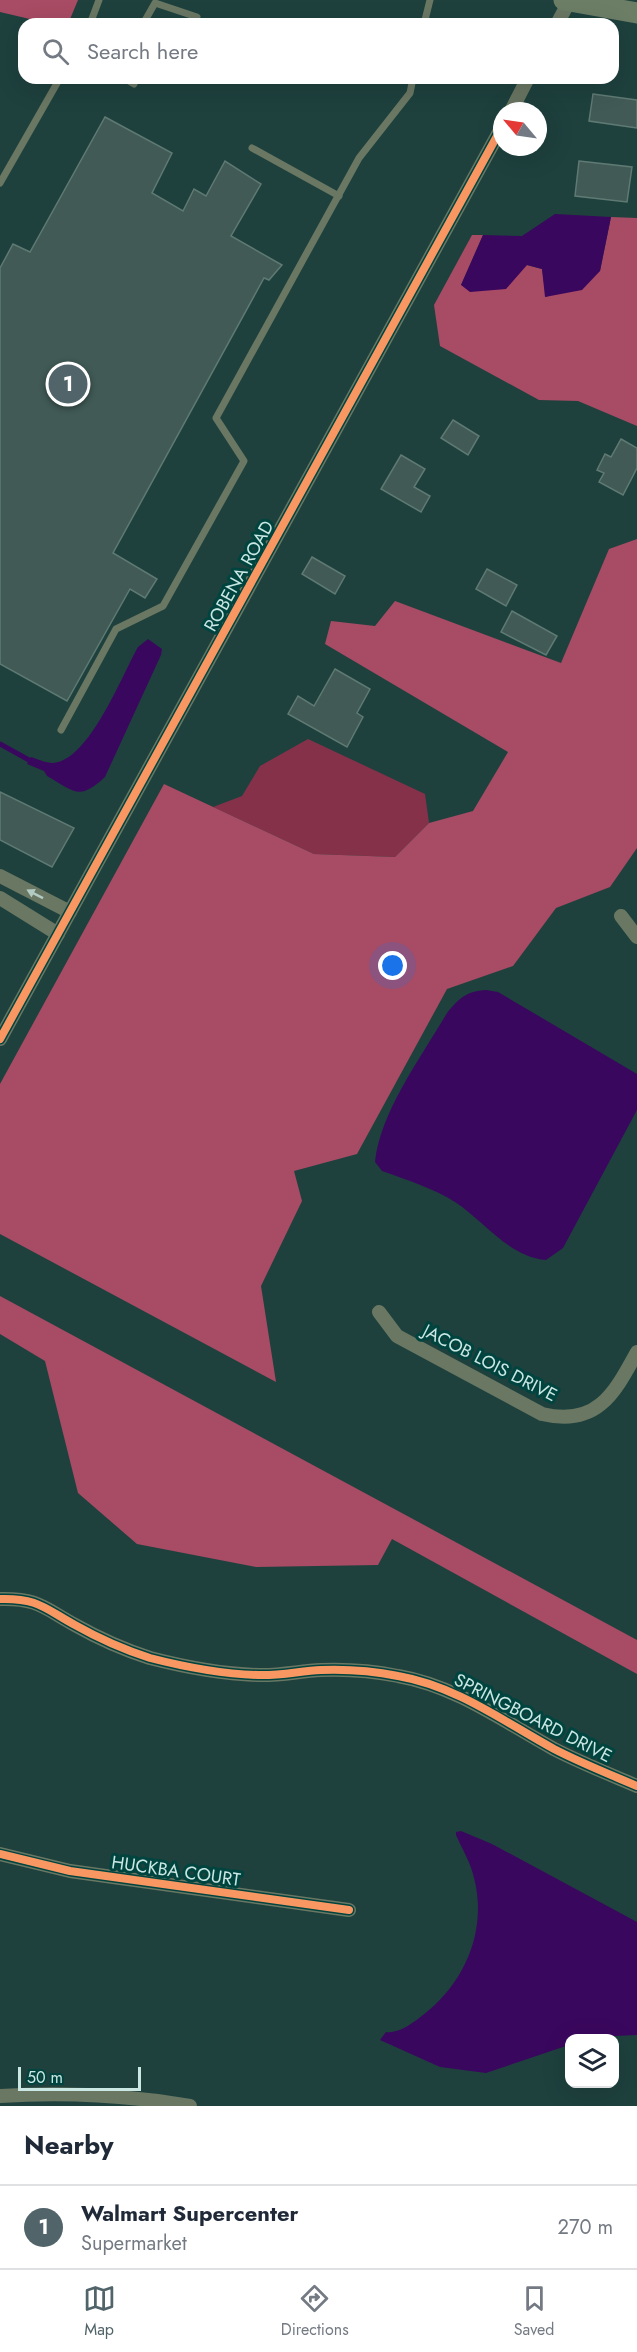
<!DOCTYPE html>
<style>
:root{--surface:#fff;--page:#f6f6f7;--text:#1f2937;--muted:#747a83;--line:#e0e1e3;--accent:#51646a}
body{margin:0;font-family:Jost,sans-serif;background:var(--page);color:var(--text)}
.controls{position:absolute;right:18px;bottom:18px;display:grid;overflow:hidden;border-radius:12px;box-shadow:0 6px 24px #0002}
.controls button{width:54px;height:54px;display:grid;place-items:center;padding:0;border:0;border-bottom:2px solid var(--line);background:var(--surface);color:var(--text);font:30px sans-serif}
.compass{position:absolute;left:493px;top:102px;width:54px;height:54px;border-radius:50%;background:var(--surface);box-shadow:0 6px 24px #0002;rotate:299deg}
.scale{position:absolute;left:18px;bottom:15px;width:123px;box-sizing:border-box;padding-left:6px;border:3px solid #cae7e3;border-top:0;font-size:16px;line-height:21px;white-space:nowrap;color:#cae7e3;-webkit-text-stroke:4px #00443f;paint-order:stroke}
.you{position:absolute;left:393px;top:966px;width:21px;height:21px;margin:-15px;border:4px solid #fff;border-radius:50%;background:#1a73e8;box-shadow:0 0 0 9px #1a73e833}
.badge{display:grid;place-items:center;width:39px;height:39px;border-radius:50%;background:var(--accent);color:#fff;font-size:20px;font-weight:700}
.pin{position:absolute;translate:-50% -50%;border:3px solid #fff;box-shadow:0 2px 6px #0006}
.list{margin:0;padding:0;list-style:none}
h2{display:flex;justify-content:space-between;align-items:center;height:78px;margin:0;padding:0 24px;font-size:26px}
h2 small{font-size:20px;font-weight:400;color:var(--muted)}
.list li{display:grid;grid-template-columns:39px 1fr auto;gap:18px;align-items:center;box-sizing:border-box;height:84px;padding:0 24px;border-top:2px solid var(--line)}
.list b{display:block;font-size:22px;white-space:nowrap}
.list p{margin:0;font-size:20px;white-space:nowrap;color:var(--muted)}
.list em{font-size:20px;font-style:normal;color:var(--muted)}
.icon{flex:none;width:33px;height:33px;fill:none;stroke:currentColor;stroke-width:2;stroke-linecap:round;stroke-linejoin:round}
.map{position:relative;flex:none;width:637px;height:2106px;overflow:hidden}
.search{position:absolute;background:var(--surface);box-shadow:0 6px 24px #0002;left:18px;right:18px;top:18px;height:66px;display:flex;align-items:center;gap:15px;box-sizing:border-box;padding:0 21px;border-radius:18px;color:var(--muted);font-size:22px}
.sheet{height:162px;background:var(--surface)}
nav{display:flex;justify-content:space-around;align-items:center;box-sizing:border-box;height:84px;border-top:2px solid var(--line);background:var(--surface);font-size:16px;color:var(--muted)}
nav a{display:grid;justify-items:center;gap:3px}
nav .on{color:var(--accent)}
.map>svg:first-child{display:block}
.green{fill:#85314a}
.forest{fill:#a84b64}
.water{fill:#3a075e}
.lines{fill:none;stroke-linecap:round;stroke-linejoin:round}
.stream{stroke:#3a075e;stroke-width:5}
.building{fill:#415a55;stroke:#5f7973;stroke-width:1.5}
.lane{stroke:#6a7763;stroke-width:7}
.street{stroke:#6a7763;stroke-width:14}
.primary{stroke:#6c7e66;stroke-width:21}
.cycleway-casing{stroke:#00443f;stroke-width:11}
.cycleway{stroke:#f99763;stroke-width:8}
.oneway{fill:#b2cbc3}
.labels{text-anchor:middle;stroke-width:6;stroke-linejoin:round;paint-order:stroke}
.street-label{font-size:18px;fill:#cae7e3;stroke:#00443f}
</style>
<div class="map">
<svg width="637" height="2106" viewBox="0 0 637 2106">
<rect width="100%" height="100%" fill="#1e413e"/>
<polygon class="green" points="308,739 425,794 429,823 395,857 314,854 213,807 242,796 260,766"/>
<g class="forest">
<polygon points="0,0 78,0 68,24 51,24 0,12"/>
<polygon points="611,217 637,218 637,426 578,401 539,400 440,346 434,305 472,235 483,235 461,285 527,265 542,269 546,297 600,271"/>
<polygon points="637,539 637,848 610,887 556,908 513,966 447,989 357,1154 294,1171 302,1201 261,1286 276,1382 0,1234 0,1084 164,784 314,854 395,857 429,823 473,811 508,752 325,644 331,621 375,626 395,601 561,663 609,549"/>
<polygon points="0,1296 637,1640 637,1674 392,1539 378,1565 256,1567 137,1544 78,1493 45,1361 0,1334"/>
</g>
<g class="water">
<polygon points="555,214 611,217 600,271 582,290 545,297 542,269 527,265 506,289 470,292 461,285 483,235 522,236"/>
<path d="M148 639 162 649 161 655 105 777C79 801 75 792 47 776L44 771 27 764 31 757C37 759 46 763 53 763 89 761 122 675 138 647Z"/>
<path d="M486 990 498 992 637 1074V1110L563 1248 546 1260C509 1257 484 1221 455 1202 433 1188 407 1180 382 1171L375 1162C380 1112 422 1056 447 1013 459 998 467 991 486 990Z"/>
<path d="M461 1831 492 1844 637 1922V2035L570 2038 569 2045 486 2073 440 2067 380 2040 386 2032C401 2034 418 2019 429 2010 467 1978 487 1927 474 1878 471 1863 462 1849 456 1835V1832Z"/>
</g>
<g class="lines">
<polyline class="stream" points="0,744 29,760"/>
</g>
<g class="building">
<polygon points="593,94 637,100 637,128 589,121"/>
<polygon points="105,117 172,153 152,193 183,211 194,189 206,196 225,161 261,184 231,236 282,265 269,280 264,278 113,553 157,579 145,598 130,589 67,701 0,664 0,268 13,244 30,252"/>
<polygon points="579,161 632,167 627,202 575,196"/>
<polygon points="453,420 479,436 468,455 441,438"/>
<polygon points="621,439 637,448 637,468 623,495 599,482 604,473 597,470 605,454 611,457"/>
<polygon points="401,455 425,469 414,487 430,496 421,512 381,489"/>
<polygon points="312,557 345,576 335,594 302,574"/>
<polygon points="487,569 517,585 506,606 476,589"/>
<polygon points="512,611 557,636 546,655 501,632"/>
<polygon points="335,669 370,689 357,713 363,717 347,747 288,714 298,696 314,706"/>
<polygon points="0,792 74,828 52,867 0,840"/>
</g>
<g class="lines">
<g class="lane">
<polyline points="90,24 99,0"/>
<polyline points="143,24 155,3 197,17"/>
<polyline points="424,24 430,0"/>
<polyline points="124,78 134,84"/>
<polyline points="252,148 339,196"/>
<polyline points="0,183 60,78"/>
<polyline points="61,730 116,629 163,606 244,461 216,418 359,158 410,93 413,78"/>
</g>
<g class="street">
<polyline points="557,24 570,0"/>
<polyline points="511,111 528,78"/>
<polyline points="0,876 70,912"/>
<polyline points="0,898 58,934"/>
<polyline points="621,916 637,937"/>
<polyline points="0,1039 502,127"/>
<path d="M379 1312 397 1336 542 1414C597 1427 614 1394 637 1352"/>
<path d="M0 1599C38 1598 44 1608 75 1625 98 1638 125 1650 150 1658 185 1667 221 1674 258 1675 279 1676 300 1671 321 1670 347 1669 373 1671 398 1676 456 1686 503 1721 554 1749 581 1763 609 1774 637 1786"/>
<polyline points="0,1854 70,1871 349,1910"/>
<path d="M0 2096C64 2092 127 2095 190 2106"/>
</g>
<polyline class="primary" points="564,0 637,13"/>
<g class="cycleway-casing">
<g id="cycleway">
<polyline points="0,1039 502,127"/>
<path d="M0 1599C38 1598 44 1608 75 1625 98 1638 125 1650 150 1658 185 1667 221 1674 258 1675 279 1676 300 1671 321 1670 347 1669 373 1671 398 1676 456 1686 503 1721 554 1749 581 1763 609 1774 637 1786"/>
<polyline points="0,1854 70,1871 349,1910"/>
</g>
</g>
<use href="#cycleway" class="cycleway"/>
</g>
<defs><path id="oneway-solid" d="M-6-.8H1V-3.2L6.5 0L1 3.2V.8H-6Z" transform="scale(1.5)"/></defs>
<use class="oneway" href="#oneway-solid" transform="translate(35 894) rotate(-153)"/>
<g class="labels">
<g class="street-label">
<text transform="translate(239 576) rotate(-61)" y="6">ROBENA ROAD</text>
<text transform="translate(490 1363) rotate(27)" y="6">JACOB LOIS DRIVE</text>
<text transform="translate(533 1718) rotate(27)" y="6">SPRINGBOARD DRIVE</text>
<text transform="translate(176 1871) rotate(8)" y="6">HUCKBA COURT</text>
</g>
</g>
</svg>
<div class="controls">
<button><svg class="icon" aria-label="layers" viewBox="0 0 24 24"><path d="M12 4l9 5-9 5-9-5zM3 14l9 5 9-5"/></svg></button>
</div>
<svg class="compass" viewBox="-18 -18 36 36"><path d="M0-13l5 13h-10z" fill="#e53935"/><path d="M0 13l5-13h-10z" fill="#747a83"/></svg>
<div class="scale">50 m</div>
<div class="you"></div>
<div class="pin badge" style="left:68px;top:384px">1</div>
<div class="search"><svg class="icon" aria-label="search" viewBox="0 0 24 24"><circle cx="10" cy="10" r="6"/><path d="M15 15l6 6"/></svg>Search here</div>
</div>
<section class="sheet">
<h2>Nearby<small></small></h2>
<ul class="list">
<li><span class="badge">1</span><div><b>Walmart Supercenter</b><p>Supermarket</p></div><em>270 m</em></li>
</ul>
</section>
<nav>
<a class="on"><svg class="icon" aria-label="map" viewBox="0 0 24 24"><path d="M3 6l6-2 6 2 6-2v14l-6 2-6-2-6 2zM9 4v14M15 6v14"/></svg>Map</a>
<a><svg class="icon" aria-label="directions" viewBox="0 0 24 24"><path d="M12 3l9 9-9 9-9-9zM9 14v-3h6M13 9l2 2-2 2"/></svg>Directions</a>
<a><svg class="icon" aria-label="saved" viewBox="0 0 24 24"><path d="M7 4h10v16l-5-4-5 4z"/></svg>Saved</a>
</nav>
